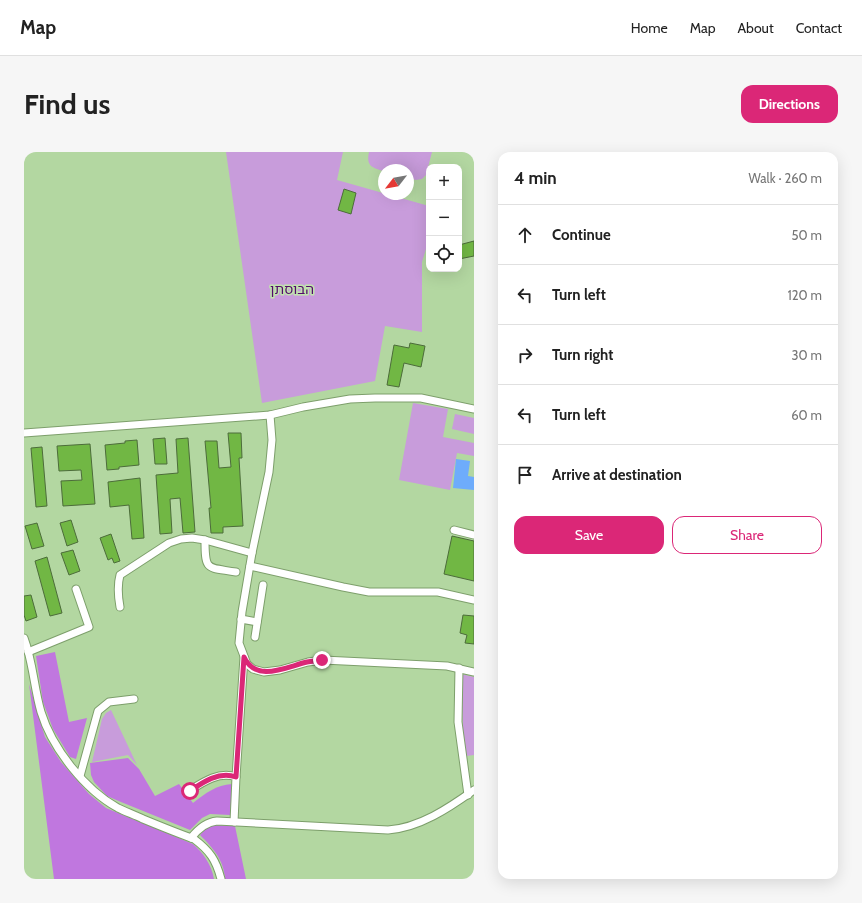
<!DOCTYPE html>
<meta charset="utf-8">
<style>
:root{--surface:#fff;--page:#f6f6f6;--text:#222;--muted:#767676;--line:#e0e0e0;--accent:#db2777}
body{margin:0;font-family:Cabin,"Noto Sans Hebrew",sans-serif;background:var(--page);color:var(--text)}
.controls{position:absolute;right:12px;top:12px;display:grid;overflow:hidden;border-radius:8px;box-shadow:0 4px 16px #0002}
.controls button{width:36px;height:36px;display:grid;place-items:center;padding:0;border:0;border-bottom:1px solid var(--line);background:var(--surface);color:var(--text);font:20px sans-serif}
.compass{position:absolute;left:354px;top:12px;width:36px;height:36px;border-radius:50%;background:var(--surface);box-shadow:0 4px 16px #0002;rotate:239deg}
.stop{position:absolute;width:12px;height:12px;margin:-9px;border:3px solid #db2777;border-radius:50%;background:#fff}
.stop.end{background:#db2777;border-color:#fff;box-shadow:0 1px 4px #0008}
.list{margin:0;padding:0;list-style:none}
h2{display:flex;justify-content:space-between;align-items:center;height:52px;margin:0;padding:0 16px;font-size:17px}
h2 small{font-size:13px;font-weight:400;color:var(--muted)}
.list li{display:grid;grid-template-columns:26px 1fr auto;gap:12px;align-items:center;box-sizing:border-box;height:60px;padding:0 16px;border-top:1px solid var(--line)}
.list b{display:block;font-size:15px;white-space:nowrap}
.list em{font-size:13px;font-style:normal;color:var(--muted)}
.actions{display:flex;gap:8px;padding:12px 16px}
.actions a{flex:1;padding:9px 0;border:1px solid var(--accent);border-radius:12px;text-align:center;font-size:14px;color:var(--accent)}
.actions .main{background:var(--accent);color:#fff}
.icon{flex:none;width:22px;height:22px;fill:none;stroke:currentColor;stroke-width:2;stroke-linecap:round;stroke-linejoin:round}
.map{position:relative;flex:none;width:450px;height:727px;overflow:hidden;border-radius:12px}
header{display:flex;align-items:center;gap:24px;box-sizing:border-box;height:56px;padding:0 20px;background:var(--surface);border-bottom:1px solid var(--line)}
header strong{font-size:19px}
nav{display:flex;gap:22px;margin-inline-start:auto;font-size:14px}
.intro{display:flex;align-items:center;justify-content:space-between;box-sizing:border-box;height:96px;padding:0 24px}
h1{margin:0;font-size:28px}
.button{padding:10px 18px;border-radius:12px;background:var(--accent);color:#fff;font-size:14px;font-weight:700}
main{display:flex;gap:24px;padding:0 24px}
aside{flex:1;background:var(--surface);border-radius:12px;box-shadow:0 4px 16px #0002}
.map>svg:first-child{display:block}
.green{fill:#c89cdb}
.forest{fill:#c077df}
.water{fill:#6eacfb}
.building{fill:#71b744;stroke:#4c6c3a}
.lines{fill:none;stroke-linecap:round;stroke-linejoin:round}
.minor-casing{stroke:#7d9f6b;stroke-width:9}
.minor{stroke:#fff;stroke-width:7}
.route{stroke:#db2777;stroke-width:5}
.labels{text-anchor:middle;stroke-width:3;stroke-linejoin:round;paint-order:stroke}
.park-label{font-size:14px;fill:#54096c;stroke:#c0e4ad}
</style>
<header>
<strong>Map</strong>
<nav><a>Home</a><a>Map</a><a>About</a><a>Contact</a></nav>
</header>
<div class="intro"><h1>Find us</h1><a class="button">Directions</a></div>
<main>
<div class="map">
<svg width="450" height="727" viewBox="0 0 450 727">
<rect width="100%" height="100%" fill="#b3d7a1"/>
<g class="green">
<polygon points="202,0 319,0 313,28 405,54 405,87 398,110 398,180 361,174 351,229 238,251"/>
<path d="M345 0H408L402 23 398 27 392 28 384 26V18H360V19C348 16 342 14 345 0Z"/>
<polygon points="389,251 424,257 419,285 450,291 450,304 433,301 426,338 375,328"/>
<polygon points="431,262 450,266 450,282 428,277"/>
<polygon points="437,522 450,525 450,603 442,604 439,579"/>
<polygon points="87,558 113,613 104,603 68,610 78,567 82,561"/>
</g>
<g class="forest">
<polygon points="31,500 45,570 63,566 52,607 46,605 29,577 19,550 12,504"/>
<path d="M5 532 21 585 37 610 65 642 82 656 169 692C180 702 187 712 190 727H30Z"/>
<path d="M104 606 115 617 131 644 155 632 169 651C182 641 192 633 208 632L206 663 186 662 178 666 166 678 97 650 83 644 70 630 67 623 66 611Z"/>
<path d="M189 673 211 674 222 727H201C200 708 189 696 176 683L181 677Z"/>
</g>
<polygon class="water" points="432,307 446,309 444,324 450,325 450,338 429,336"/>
<g class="building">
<polygon points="320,37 332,41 327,62 314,58"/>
<polygon points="450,89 450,104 435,107 435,93"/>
<polygon points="386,191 401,194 397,215 380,211 375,235 363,233 370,193 385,196"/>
<polygon points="204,281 217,281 218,306 215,306 219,374 199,375 199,381 187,381 185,356 187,356 181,289 193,289 195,316 207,315"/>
<polygon points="141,286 143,312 131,312 129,287"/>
<polygon points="164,286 171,380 159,381 156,346 146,347 148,381 136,382 132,323 154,321 152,287"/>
<polygon points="113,288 115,313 95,315 95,317 83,318 81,293 101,291 101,289"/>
<polygon points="66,292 71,352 39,354 37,329 58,328 57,318 35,319 33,294"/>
<polygon points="18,295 23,354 12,355 7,296"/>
<polygon points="116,326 120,386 108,387 105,353 86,355 84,330"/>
<polygon points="47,368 54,390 43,394 36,371"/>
<polygon points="13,371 20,394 8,397 1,374"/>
<polygon points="87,382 96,409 90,411 88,406 84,408 76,386"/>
<polygon points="428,384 450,389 450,429 420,422"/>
<polygon points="49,398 56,419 45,423 37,401"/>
<polygon points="23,405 38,461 26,464 11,409"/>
<polygon points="7,443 13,465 2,469 0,463 0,444"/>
<polygon points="439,463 450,464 450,492 441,491 443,483 436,481"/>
</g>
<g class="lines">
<g class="minor-casing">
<g id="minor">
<polyline points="246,263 248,288 245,320 228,401 218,460 215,491 223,512 229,517 240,520 256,518 284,510 299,508 423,514 450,520"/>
<polyline points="0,281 246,263 279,255 326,247 351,246 397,246 450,257"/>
<polyline points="430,378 450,383"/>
<path d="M181 388C181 420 183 415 212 420"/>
<polyline points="226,414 319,435 345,440 414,440 450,448"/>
<path d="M96 455C94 444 93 434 96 423L145 391 157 387 168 386 181 388 228 401"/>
<polyline points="217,467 233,470"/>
<polyline points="231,485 239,433"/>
<path d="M0 486C9 510 10 536 17 560 28 596 61 638 94 656 102 660 111 663 119 667 136 674 153 681 170 687 186 699 192 708 197 727"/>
<polyline points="4,500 65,475 52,437"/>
<polyline points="435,516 434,570 444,643"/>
<polyline points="56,624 74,559 85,550 110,547"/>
<polyline points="212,625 220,505"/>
<path d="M165 639C179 630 195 619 212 625L210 670"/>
<path d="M167 686C174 677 182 670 193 669L364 678C395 676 425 656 450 638"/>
</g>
</g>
<use href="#minor" class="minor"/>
</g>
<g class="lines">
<path class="route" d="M166 639C179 630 195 619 212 625L220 505C232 531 262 515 283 510 288 509 293 509 298 508"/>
</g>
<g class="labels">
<g class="park-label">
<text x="268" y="142">הבוסתן</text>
</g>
</g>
</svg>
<div class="controls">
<button>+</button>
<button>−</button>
<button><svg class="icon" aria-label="locate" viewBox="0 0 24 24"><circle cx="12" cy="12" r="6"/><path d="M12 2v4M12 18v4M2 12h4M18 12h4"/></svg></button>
</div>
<svg class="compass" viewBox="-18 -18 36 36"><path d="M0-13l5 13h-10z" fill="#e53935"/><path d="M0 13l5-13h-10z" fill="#767676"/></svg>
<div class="stop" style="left:166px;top:639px"></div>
<div class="stop end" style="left:298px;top:508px"></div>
</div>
<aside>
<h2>4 min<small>Walk · 260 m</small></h2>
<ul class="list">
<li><svg class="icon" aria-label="ahead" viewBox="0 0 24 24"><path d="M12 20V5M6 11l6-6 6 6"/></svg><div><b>Continue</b></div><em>50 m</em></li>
<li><svg class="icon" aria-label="left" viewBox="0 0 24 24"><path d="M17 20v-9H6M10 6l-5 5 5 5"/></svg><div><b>Turn left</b></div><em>120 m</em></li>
<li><svg class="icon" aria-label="right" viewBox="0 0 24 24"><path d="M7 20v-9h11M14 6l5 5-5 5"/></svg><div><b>Turn right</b></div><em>30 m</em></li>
<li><svg class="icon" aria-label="left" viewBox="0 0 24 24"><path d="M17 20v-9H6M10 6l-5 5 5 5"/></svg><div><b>Turn left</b></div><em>60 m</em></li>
<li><svg class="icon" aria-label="arrive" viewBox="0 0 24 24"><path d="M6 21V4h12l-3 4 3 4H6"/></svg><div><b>Arrive at destination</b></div></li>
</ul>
<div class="actions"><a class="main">Save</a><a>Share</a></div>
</aside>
</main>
